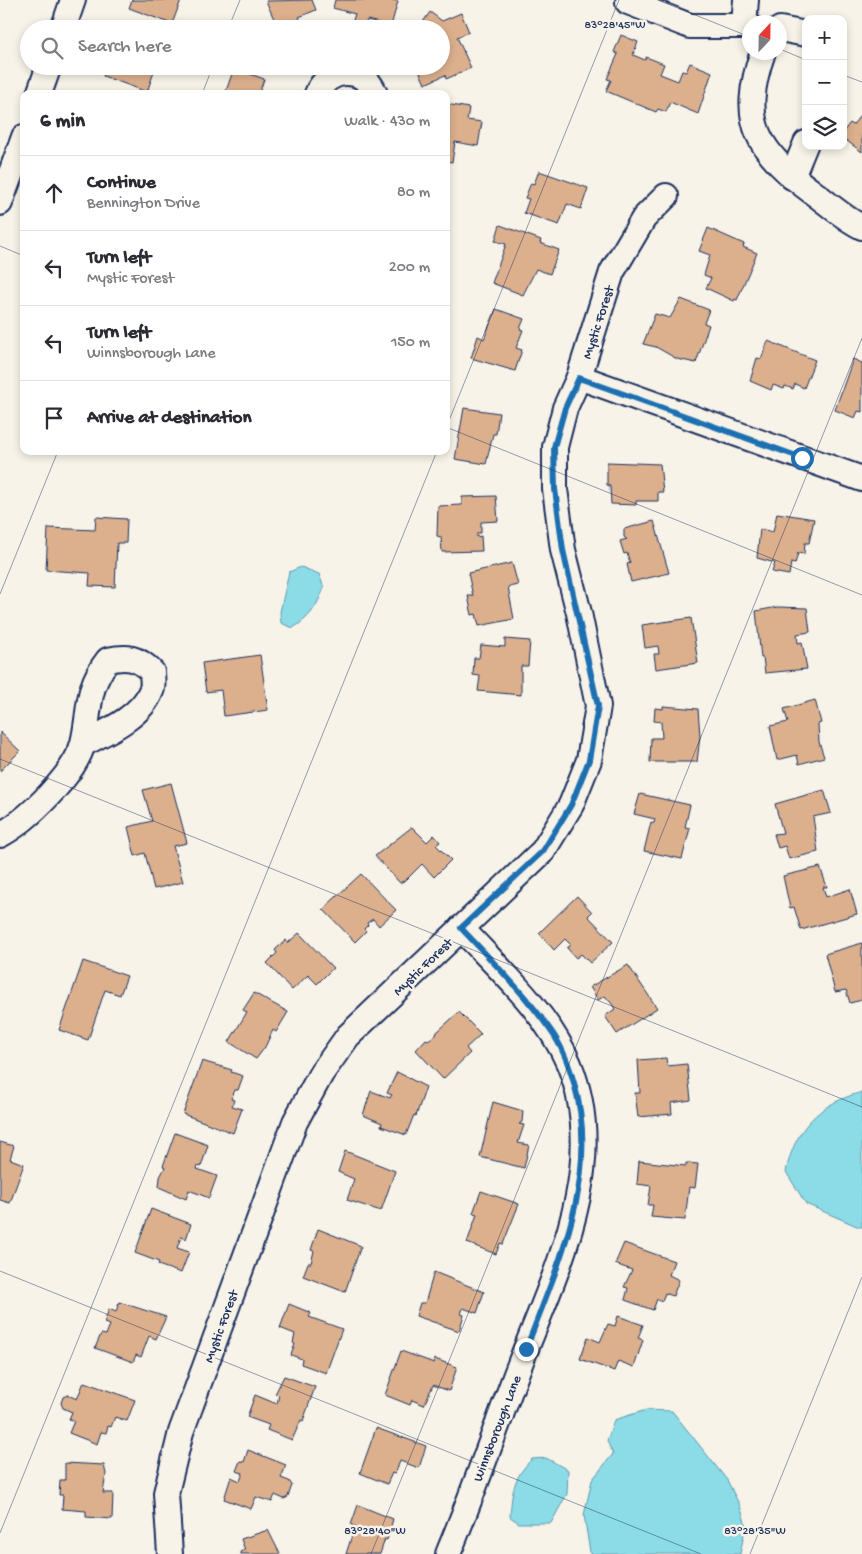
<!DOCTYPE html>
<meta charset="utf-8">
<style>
:root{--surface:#fff;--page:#f7f7f7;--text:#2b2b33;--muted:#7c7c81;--line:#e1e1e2}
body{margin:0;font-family:"Gochi Hand",sans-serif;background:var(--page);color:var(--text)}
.controls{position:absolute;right:15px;top:15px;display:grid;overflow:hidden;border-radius:10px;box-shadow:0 2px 8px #0003}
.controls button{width:45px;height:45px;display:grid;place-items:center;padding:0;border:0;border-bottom:1px solid var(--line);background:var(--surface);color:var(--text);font:25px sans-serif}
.compass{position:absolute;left:742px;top:15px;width:45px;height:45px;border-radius:50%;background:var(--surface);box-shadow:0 2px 8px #0003;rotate:22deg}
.stop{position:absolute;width:15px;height:15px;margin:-11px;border:4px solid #1f6fb2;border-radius:50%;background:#fff}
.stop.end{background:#1f6fb2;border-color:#fff;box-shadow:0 1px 5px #0008}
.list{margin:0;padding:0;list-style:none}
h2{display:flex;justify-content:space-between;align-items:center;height:65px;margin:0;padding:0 20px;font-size:21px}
h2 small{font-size:16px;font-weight:400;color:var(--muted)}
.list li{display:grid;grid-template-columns:32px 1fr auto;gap:15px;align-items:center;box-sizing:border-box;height:75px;padding:0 20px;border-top:1px solid var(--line)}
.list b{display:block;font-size:19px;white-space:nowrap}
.list p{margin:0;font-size:16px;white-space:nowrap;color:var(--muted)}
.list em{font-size:16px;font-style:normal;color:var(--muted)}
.icon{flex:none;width:28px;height:28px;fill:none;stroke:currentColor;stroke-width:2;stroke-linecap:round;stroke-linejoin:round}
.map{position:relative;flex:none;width:862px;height:1554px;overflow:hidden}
.search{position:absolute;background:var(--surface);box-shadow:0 2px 8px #0003;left:20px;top:20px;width:430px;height:55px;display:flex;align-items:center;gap:12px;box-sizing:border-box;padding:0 18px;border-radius:28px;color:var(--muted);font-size:19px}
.panel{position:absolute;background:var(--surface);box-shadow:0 2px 8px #0003;left:20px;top:90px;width:430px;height:365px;border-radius:10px}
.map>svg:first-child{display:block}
.water{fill:#8bdce6;stroke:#5e97b0}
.building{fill:#dcb08d;stroke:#1b2f5e}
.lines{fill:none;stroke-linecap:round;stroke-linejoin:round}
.street-casing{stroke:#1b2f5e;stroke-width:28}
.street{stroke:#f7f3e8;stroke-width:24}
.route{stroke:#1f6fb2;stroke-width:6}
.ticks{fill:none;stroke:#1b2f5e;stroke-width:1;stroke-opacity:0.45}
.labels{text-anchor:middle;stroke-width:5;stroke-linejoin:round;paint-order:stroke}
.street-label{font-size:14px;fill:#1b2f5e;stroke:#f7f3e8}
.ticks-label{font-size:12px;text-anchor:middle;fill:#1b2f5e;stroke:#f7f3e8;stroke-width:5;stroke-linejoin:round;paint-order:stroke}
</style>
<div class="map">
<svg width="862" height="1554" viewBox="0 0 862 1554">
<rect width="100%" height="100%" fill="#f7f3e8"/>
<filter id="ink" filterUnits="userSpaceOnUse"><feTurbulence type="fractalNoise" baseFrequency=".02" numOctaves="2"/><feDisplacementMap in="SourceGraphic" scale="10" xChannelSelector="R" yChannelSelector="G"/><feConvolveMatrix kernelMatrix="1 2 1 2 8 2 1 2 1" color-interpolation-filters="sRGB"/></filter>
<g filter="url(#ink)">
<g class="water">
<path d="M301 567 319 574 324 588C317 606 310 618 293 628L281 623 280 612 289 572Z"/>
<path d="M862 1092V1227H859L806 1204 786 1172C795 1128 818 1104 862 1092Z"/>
<polygon points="646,1410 672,1411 727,1480 740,1506 746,1525 740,1554 592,1554 590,1552 584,1515 592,1480 613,1454 607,1441 614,1420"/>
<path d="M546 1458 568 1470 567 1494 551 1523H519L510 1517C512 1491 513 1478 532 1459Z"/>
</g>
<g class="building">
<polygon points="132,0 181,0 172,24 129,8"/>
<polygon points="312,0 316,10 299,17 304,29 276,29 278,28 266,1"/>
<polygon points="335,0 392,0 398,1 391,26 367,20 365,26 352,23 355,14 333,8"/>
<polygon points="430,12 442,21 461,13 469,32 457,37 471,68 446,79 445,75 425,84 417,66 441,66 441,29 418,29"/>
<polygon points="621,35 638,42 633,55 645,60 646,57 664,64 660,74 678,81 682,71 686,72 690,63 712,72 698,114 670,102 666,112 658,109 656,112 606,91 611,80 607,79 618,54 614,52"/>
<polygon points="107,66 156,66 147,92 103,76"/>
<polygon points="234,68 264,79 259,94 225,94"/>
<polygon points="446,104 469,108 467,120 482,122 478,146 455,142 452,162 446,161"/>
<polygon points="862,113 862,152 843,138 843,132 850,123 853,125"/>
<polygon points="539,171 588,188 581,209 567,204 559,225 524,213 529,199 525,198 531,183 534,184"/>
<polygon points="500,225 541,240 540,243 559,250 550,274 536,269 523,295 492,283 506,244 495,241"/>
<polygon points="708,228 744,244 743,247 757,253 737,300 735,299 734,301 706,288 711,278 704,275 710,255 699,251"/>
<polygon points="681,299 709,310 704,323 709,325 696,363 677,359 656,347 643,344 655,314 670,318"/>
<polygon points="496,309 524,319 520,329 523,330 516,348 522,350 515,371 471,358 478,336 484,339"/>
<polygon points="768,341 815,360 804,388 795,384 793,389 785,386 784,389 773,385 771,390 750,381 757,358 761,359"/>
<polygon points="853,359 862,363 862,412 858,411 855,418 835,410"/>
<polygon points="464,408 499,413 496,434 493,434 486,464 455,459"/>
<polygon points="607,462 660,464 663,492 658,492 658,501 636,501 636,505 611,504 610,486 607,485"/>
<polygon points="496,496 498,521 481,522 481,533 477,533 477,537 481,536 482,551 442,552 441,537 437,536 438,506 462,505 462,497"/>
<polygon points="777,513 814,519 809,543 805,543 804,554 798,553 795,564 791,563 789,575 772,572 775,563 757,558 760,529 773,532"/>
<polygon points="96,517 127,519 126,543 117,543 115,587 89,586 90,573 46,570 48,528 95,530"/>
<polygon points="654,521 669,573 631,582 627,564 630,563 627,553 624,554 620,541 627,539 624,537 624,529"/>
<polygon points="512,563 518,585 508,587 514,619 479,626 476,614 472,615 468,596 473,596 468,573"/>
<polygon points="778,607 807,608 810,632 797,634 798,643 802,642 807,669 765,673 763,658 761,658 756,611"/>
<polygon points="691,618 698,663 656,669 654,654 659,654 658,646 645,648 642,625"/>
<polygon points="505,639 530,641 528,666 521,666 521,695 478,691 480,676 473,675 474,658 479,658 481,645 505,647"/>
<polygon points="260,655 268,710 224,716 221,690 206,692 202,663"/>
<polygon points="815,700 821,723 818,724 819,742 824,757 799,764 797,755 777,760 770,726 788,722 784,709"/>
<polygon points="663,706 698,709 700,736 697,762 650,762 651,738 662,738 661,722 654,721 655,708 663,709"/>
<polygon points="0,732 20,751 0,771"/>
<polygon points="171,783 187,843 173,846 183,882 154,889 145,853 135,856 128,827 152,821 143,790"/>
<polygon points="824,790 831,813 813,817 818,852 789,859 785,846 778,848 774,834 783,833 775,804"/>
<polygon points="640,794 690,805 685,827 690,828 682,859 644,851 651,822 654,823 655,819 634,814"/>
<polygon points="412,827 427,842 434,835 440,842 436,845 451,860 434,877 422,864 407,879 400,883 375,856"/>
<polygon points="820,867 827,887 823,887 826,897 850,889 857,914 801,930 794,907 790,908 783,876"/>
<polygon points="361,874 396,910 379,926 373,919 367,923 368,925 364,929 366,931 355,942 323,909"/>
<polygon points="577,896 592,912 588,916 613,942 590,963 581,954 576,958 567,948 571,945 565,939 554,950 539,933"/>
<polygon points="299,933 333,968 317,984 308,975 292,990 267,963 277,953 275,950 286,940 288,943"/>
<polygon points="862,943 862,1000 850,1003 846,990 835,992 825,954"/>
<polygon points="83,961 127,976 120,995 105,990 88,1040 59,1030"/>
<polygon points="628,965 657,1008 617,1034 605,1016 615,1009 612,1004 605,996 598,1000 590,987"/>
<polygon points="254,993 288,1012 276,1032 273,1030 265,1047 256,1059 229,1042 247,1012 243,1010"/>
<polygon points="459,1012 481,1034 466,1048 470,1053 443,1079 416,1050 426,1039 428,1040 436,1035 437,1032"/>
<polygon points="666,1058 667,1066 687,1064 691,1100 671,1103 672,1114 638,1117 635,1093 640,1093 638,1060"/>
<polygon points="202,1061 232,1070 231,1072 243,1076 238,1090 235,1090 231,1099 234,1100 232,1106 242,1109 233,1133 183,1114"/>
<polygon points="397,1072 426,1087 416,1116 414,1115 406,1135 381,1126 382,1123 363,1115 371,1091 390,1098 392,1095 387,1093"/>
<polygon points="493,1102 523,1111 522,1122 519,1124 524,1125 518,1143 529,1145 524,1168 480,1157"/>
<polygon points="175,1133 208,1145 201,1167 198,1166 197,1169 217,1176 209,1198 189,1190 186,1199 159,1187 160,1177 165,1167 163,1166"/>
<polygon points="0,1142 14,1146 10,1159 24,1164 10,1203 0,1200"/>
<polygon points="345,1151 395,1171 381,1211 347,1200 354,1179 338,1172"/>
<polygon points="639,1161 686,1166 686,1163 698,1164 695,1188 689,1187 685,1220 651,1217 653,1205 648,1205 651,1186 637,1184"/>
<polygon points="481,1191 519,1204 503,1244 500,1243 496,1254 467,1243 477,1214 473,1213"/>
<polygon points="151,1209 191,1224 186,1239 181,1237 177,1248 189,1252 181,1273 158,1265 159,1262 135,1253"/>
<polygon points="318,1229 361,1246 345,1292 303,1276 308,1263 311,1263 314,1251 311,1250"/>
<polygon points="624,1243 674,1261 669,1275 679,1280 673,1296 665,1293 662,1301 657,1299 653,1310 625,1300 628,1288 624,1287 632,1270 615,1264"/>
<polygon points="434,1272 484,1292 477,1313 463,1308 461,1314 464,1315 459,1331 416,1316 420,1303 425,1303"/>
<polygon points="119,1302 166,1317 156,1339 149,1336 141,1357 136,1355 133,1362 95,1348 101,1334 106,1335 110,1325 104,1323 109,1309 116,1312"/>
<polygon points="289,1304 311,1313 309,1317 342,1329 326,1373 301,1364 302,1359 291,1355 295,1344 293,1343 295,1334 280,1328"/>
<polygon points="618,1316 643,1325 638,1338 643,1340 634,1367 618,1361 614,1371 580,1359 588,1337 600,1342 608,1324 615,1326"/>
<polygon points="401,1351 434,1363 435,1359 457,1367 449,1391 433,1385 424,1405 412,1400 410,1405 385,1395"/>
<polygon points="284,1376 315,1387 303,1421 301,1420 292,1440 267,1430 269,1425 247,1417 255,1395 277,1404 279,1395 275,1394"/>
<polygon points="84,1382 135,1400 127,1421 115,1417 111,1427 108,1426 106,1433 101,1432 97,1444 69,1433 74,1421 69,1419 72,1412 63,1408 61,1403 63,1397 68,1395 77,1399"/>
<polygon points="376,1428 426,1446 419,1468 400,1461 395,1474 392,1473 387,1484 360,1473"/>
<polygon points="248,1450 286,1465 281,1478 289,1481 292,1485 288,1497 284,1499 275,1495 272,1502 256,1497 251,1509 224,1499 231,1477 240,1481 243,1473 236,1471 240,1461 244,1462"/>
<polygon points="65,1463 104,1465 106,1474 103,1493 113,1493 112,1519 86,1517 86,1511 62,1509 63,1495 59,1495 60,1480 65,1480"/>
<polygon points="358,1505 393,1519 387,1540 385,1539 380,1554 346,1554 355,1526 351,1525"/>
<polygon points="268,1530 280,1554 241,1554 240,1552 245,1550 241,1539"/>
</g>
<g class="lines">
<g class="street-casing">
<g id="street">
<polyline points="628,2 690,26 750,26"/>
<polyline points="744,25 746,0"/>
<polyline points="63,29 73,0"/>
<polyline points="780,29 806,34"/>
<path d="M763 52C738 123 758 152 815 194 830 205 845 219 862 227"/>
<polyline points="39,94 49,66"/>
<path d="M317 94C327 67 365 65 375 94"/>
<polyline points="792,177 806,143"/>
<polyline points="0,203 24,137"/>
<polyline points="579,377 862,479"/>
<path d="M0 835C27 821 76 773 83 743 91 710 85 689 108 660 127 656 138 657 152 672 152 677 154 686 151 691 141 717 106 732 83 744"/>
<polyline points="170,1554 166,1493 181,1432 295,1122 321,1074 348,1036 543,851 571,805 589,760 598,706 579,613 563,550 555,489 555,447 565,408 579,377 612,272 644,218 666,196"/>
<path d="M448 1554C472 1496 493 1436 515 1377 551 1280 612 1169 569 1064 547 1012 499 969 461 928"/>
</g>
</g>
<use href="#street" class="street"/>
</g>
</g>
<g class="lines" filter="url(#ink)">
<path class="route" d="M526 1349C558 1264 601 1175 574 1083 569 1065 562 1046 551 1031 525 994 492 961 461 928L543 851 571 805 589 760 598 706 563 550 555 489 554 447 565 408 579 378 802 458"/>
</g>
<path class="ticks" d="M658 0 750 37M228 29 240 0M780 49 806 60M843 75 862 82M202 94 213 66M0 246 24 256M446 427 862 595M446 428 619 0M0 594 58 451M0 759 862 1107M0 1271 701 1554M0 1533 437 451M371 1554 862 338M750 1554 862 1277"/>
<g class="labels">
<g class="street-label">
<text transform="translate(597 322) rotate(-72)" y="5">Mystic Forest</text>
<text transform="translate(422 966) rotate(-44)" y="5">Mystic Forest</text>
<text transform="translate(220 1326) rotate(-70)" y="5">Mystic Forest</text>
<text transform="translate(496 1428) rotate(-69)" y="5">Winnsborough Lane</text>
</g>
</g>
<g class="ticks-label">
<text x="615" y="28">83°28'45"W</text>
<text x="375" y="1534">83°28'40"W</text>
<text x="755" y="1534">83°28'35"W</text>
</g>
</svg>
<div class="controls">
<button>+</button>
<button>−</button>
<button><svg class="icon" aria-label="layers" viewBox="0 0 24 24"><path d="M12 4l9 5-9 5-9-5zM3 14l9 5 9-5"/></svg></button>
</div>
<svg class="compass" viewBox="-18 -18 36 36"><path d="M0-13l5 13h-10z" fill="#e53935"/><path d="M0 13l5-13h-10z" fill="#7c7c81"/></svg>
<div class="stop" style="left:802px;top:458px"></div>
<div class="stop end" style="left:526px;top:1349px"></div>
<div class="search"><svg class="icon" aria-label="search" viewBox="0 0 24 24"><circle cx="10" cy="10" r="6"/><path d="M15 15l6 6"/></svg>Search here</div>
<section class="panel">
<h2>6 min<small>Walk · 430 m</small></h2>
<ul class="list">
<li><svg class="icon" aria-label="ahead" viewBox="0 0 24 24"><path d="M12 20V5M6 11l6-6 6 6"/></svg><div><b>Continue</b><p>Bennington Drive</p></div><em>80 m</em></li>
<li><svg class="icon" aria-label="left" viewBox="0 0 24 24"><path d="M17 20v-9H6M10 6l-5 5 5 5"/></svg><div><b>Turn left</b><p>Mystic Forest</p></div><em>200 m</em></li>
<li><svg class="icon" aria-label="left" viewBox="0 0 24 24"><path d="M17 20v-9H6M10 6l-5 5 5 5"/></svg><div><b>Turn left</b><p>Winnsborough Lane</p></div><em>150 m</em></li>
<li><svg class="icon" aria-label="arrive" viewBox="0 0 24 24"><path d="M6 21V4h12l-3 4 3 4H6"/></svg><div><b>Arrive at destination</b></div></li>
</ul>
</section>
</div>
